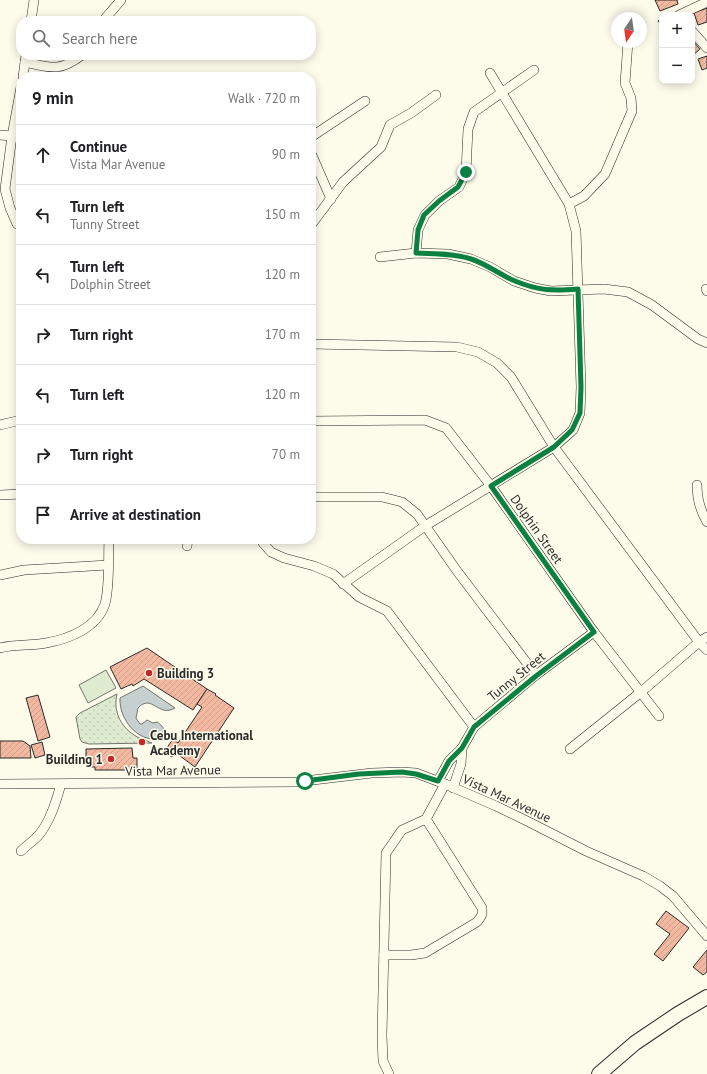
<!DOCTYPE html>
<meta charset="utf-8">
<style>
:root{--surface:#fff;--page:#f2f2f2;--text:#202124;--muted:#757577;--line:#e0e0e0}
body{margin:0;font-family:"PT Sans",sans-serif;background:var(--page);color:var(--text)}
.controls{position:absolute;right:12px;top:12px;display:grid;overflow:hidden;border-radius:8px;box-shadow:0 2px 10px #0003}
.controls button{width:36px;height:36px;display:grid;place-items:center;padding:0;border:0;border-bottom:1px solid var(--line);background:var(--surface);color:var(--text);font:20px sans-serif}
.compass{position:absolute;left:611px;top:12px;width:36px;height:36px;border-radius:50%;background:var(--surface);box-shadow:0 2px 10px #0003;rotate:193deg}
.stop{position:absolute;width:12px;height:12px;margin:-9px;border:3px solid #0b8043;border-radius:50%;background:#fff}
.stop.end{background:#0b8043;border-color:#fff;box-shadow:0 1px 4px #0008}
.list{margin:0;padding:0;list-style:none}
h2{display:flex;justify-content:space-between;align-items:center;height:52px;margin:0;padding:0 16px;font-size:17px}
h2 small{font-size:13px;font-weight:400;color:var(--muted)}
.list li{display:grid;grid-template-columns:26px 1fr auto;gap:12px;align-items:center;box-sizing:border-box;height:60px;padding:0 16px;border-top:1px solid var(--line)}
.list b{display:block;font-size:15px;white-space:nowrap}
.list p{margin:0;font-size:13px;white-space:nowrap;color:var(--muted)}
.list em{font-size:13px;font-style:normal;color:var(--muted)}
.icon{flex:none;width:22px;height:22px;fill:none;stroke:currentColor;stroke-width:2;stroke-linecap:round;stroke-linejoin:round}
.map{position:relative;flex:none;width:707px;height:1074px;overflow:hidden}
.search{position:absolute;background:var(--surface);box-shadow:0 2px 10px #0003;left:16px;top:16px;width:300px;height:44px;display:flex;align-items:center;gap:10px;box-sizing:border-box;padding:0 14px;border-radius:16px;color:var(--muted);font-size:15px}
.panel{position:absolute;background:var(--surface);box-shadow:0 2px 10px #0003;left:16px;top:72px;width:300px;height:472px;border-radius:16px}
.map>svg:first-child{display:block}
.grass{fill:url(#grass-dots);stroke:#74746e}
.park{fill:#deebd1;stroke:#74746e}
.water{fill:#c7d0d0;stroke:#74746e}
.building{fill:url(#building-hatch);stroke:#2b2b2b}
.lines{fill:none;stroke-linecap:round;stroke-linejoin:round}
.street-casing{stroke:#2b2b2b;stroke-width:10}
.primary-casing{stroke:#2b2b2b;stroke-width:16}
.street{stroke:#fdfbea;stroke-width:9}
.primary{stroke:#fdfbea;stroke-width:14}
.route{stroke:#0b8043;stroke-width:5}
.poi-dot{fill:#c62828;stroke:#fdfbea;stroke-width:1.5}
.labels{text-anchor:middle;stroke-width:3;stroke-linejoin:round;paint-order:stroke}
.street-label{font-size:13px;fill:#2b2b2b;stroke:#fdfbea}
.poi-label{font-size:13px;font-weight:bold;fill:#2b2b2b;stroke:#fdfbea;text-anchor:start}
</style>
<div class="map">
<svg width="707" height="1074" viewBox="0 0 707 1074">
<defs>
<pattern id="grass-dots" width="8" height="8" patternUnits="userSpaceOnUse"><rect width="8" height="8" fill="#deebd1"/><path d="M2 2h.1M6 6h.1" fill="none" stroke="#bfcab4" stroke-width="1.8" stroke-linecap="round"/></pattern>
<pattern id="building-hatch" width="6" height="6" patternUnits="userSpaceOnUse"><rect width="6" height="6" fill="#f2b8a0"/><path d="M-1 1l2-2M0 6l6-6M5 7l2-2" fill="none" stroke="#d09e8a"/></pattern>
</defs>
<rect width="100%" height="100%" fill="#fdfbea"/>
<path class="grass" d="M117 694C113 710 120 726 134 735 139 739 146 740 152 743L89 744 82 742 80 739 76 717 80 713Z"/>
<polygon class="park" points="106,670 116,688 88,703 79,685"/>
<path class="water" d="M143 686 175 708C158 718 152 693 138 708L136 718 140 724H142L147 720 153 723 157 722C165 727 167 734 159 739 137 742 119 719 120 698Z"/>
<g class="building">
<polygon points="655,0 677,0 678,4 660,11"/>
<polygon points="707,8 707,22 698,25 694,13"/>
<polygon points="662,18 662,26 658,21"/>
<polygon points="692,40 700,49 692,56"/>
<polygon points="707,56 707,68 702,70 698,59"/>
<polygon points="147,648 207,689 193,710 144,679 133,686 132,684 121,689 110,667"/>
<polygon points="207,689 216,694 215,695 234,708 195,767 176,753 172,757 164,752 173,739 178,743 202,707 197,704"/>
<polygon points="38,695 50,737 38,741 26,698"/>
<polygon points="0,741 23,741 30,746 31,758 0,758"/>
<polygon points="42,742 45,755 35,758 31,745"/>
<polygon points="132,748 133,758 137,758 137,770 95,770 95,767 91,767 91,760 86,760 86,749"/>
<polygon points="666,911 689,928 663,961 654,954 670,934 656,924"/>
<polygon points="707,950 707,972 703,975 693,967"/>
</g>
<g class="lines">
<g class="street-casing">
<g id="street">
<polyline points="679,15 707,2"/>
<polyline points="31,21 34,0"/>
<polyline points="103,21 121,0"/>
<polyline points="692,31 707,48"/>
<path d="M25 62C51 68 60 72 82 55"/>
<polyline points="23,77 26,55"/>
<polyline points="0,135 12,136 21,138"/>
<polyline points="311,137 365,101"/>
<polyline points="311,153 331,199"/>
<polyline points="569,204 584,196 605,174 632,111 631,98 625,83 628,42"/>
<polyline points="17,224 10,208 5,189 12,136 21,87"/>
<polyline points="311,225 343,182 381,147 390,125 411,113 436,95"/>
<polyline points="416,253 418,230 425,215 439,201 459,187 466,172 468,129 474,112 534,70"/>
<polyline points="380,257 416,253 448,254 471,259 490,267 514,281 535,288 551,291 604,289 628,292 652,305 698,339 707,343"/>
<polyline points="706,289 707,291"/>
<polyline points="311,344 457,347 478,352 497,363 511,377 554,447 699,642 707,650"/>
<polyline points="311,421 425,420 446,428 491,486 594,632 659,716"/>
<polyline points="0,425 21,420"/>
<path d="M697 485C697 499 700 510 707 522"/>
<polyline points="0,495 21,494"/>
<polyline points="311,497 382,497 402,502 417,514 457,571 536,675"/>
<polyline points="263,539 263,543 271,552 284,558 314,566 333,574 359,597 387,611 474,727"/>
<polyline points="187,546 188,539"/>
<polyline points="0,575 24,570 108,565"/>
<polyline points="343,584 425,526 554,447 573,430 580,413 581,387 576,231 569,204 490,73"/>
<path d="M0 648C15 644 31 646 46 643 69 639 97 628 105 604 110 585 108 559 109 539"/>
<polyline points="462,748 474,727 536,675 594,632"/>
<polyline points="570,749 641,692 699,642 707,637"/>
<polyline points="438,781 449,761 462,748 461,764 453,788"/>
<polyline points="0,784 296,782 372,773 402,772 416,773 445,784 496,806 529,822 586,851 643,876 660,886 673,896 707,936"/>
<path d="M21 851C26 846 33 841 38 836 50 822 56 802 61 784"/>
<path d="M384 955H411L425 953 477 922C481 917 483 915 482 908L426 819"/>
<polyline points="389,1074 383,1061 382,1036 386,853 402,830 426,819 445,784"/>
</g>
</g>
<g class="primary-casing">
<polyline id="primary" points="599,1074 635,1043 678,1014 707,997"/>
</g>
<use href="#street" class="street"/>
<use href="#primary" class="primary"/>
</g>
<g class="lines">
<path class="route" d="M305 781 359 774 402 772 416 774 438 781 449 761 462 748 474 727 536 676 594 632 491 486 554 447 572 430 580 413 581 387 578 289C553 291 539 291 515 281 500 275 487 264 471 259 453 253 434 254 416 253L418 230 424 215 439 201 458 187 466 172"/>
</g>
<g class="poi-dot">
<circle cx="149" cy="673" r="4"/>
<circle cx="142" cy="742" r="4"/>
<circle cx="111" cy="759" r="4"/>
</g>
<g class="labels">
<g class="street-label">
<text transform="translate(537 529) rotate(55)" y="5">Dolphin Street</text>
<text transform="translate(516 676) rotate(-39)" y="5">Tunny Street</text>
<text transform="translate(173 770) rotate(-1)" y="5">Vista Mar Avenue</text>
<text transform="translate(507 798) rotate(25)" y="5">Vista Mar Avenue</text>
</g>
<g class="poi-label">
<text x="157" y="678">Building 3</text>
<text x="150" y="740">Cebu International<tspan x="150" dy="15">Academy</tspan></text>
<text x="103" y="764" text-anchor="end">Building 1</text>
</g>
</g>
</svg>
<div class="controls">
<button>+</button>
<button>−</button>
</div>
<svg class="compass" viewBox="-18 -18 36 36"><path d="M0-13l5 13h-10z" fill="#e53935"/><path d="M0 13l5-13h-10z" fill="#757577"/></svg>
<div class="stop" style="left:305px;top:781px"></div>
<div class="stop end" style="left:466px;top:172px"></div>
<div class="search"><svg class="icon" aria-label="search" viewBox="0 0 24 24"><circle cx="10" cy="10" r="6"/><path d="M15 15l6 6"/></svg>Search here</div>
<section class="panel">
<h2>9 min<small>Walk · 720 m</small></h2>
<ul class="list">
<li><svg class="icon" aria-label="ahead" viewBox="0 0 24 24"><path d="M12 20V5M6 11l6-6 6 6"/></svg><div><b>Continue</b><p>Vista Mar Avenue</p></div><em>90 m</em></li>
<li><svg class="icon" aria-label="left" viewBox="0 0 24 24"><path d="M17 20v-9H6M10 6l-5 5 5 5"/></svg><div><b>Turn left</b><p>Tunny Street</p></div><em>150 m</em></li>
<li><svg class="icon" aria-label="left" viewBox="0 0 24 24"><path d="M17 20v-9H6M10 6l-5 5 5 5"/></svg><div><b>Turn left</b><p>Dolphin Street</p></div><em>120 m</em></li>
<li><svg class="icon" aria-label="right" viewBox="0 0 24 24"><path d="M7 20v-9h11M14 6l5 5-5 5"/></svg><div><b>Turn right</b></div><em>170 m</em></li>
<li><svg class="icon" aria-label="left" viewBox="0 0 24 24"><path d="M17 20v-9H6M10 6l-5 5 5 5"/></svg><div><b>Turn left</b></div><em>120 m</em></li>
<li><svg class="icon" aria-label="right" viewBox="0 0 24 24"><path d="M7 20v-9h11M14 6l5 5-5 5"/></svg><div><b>Turn right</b></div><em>70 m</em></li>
<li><svg class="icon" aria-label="arrive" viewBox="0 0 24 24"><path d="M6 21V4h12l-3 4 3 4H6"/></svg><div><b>Arrive at destination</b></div></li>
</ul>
</section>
</div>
